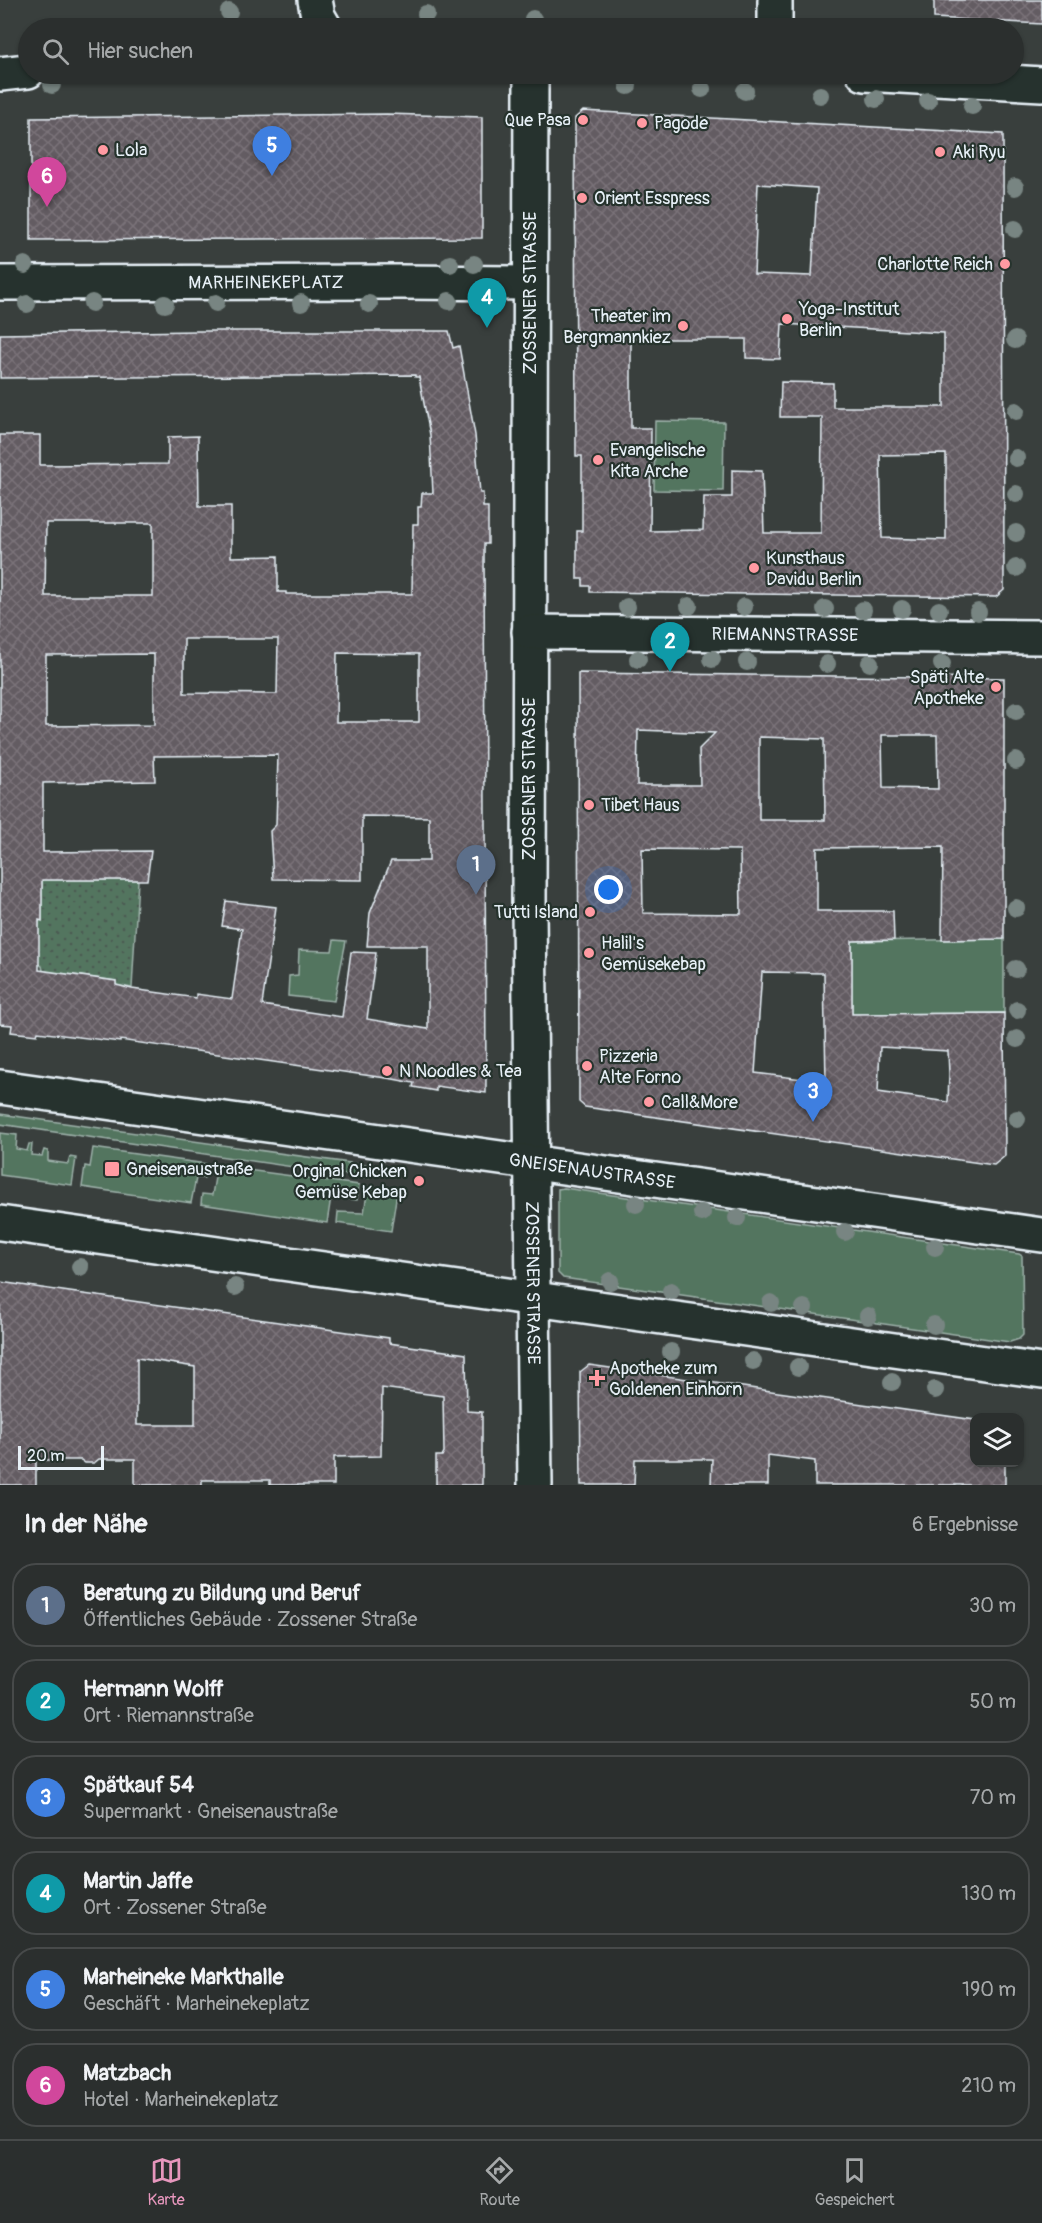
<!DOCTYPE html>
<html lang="de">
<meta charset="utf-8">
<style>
:root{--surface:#2b2f2e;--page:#333736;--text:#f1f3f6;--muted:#a6a9aa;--line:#474a4a;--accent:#e797bd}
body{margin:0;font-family:Pangolin,sans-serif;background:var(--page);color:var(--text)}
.controls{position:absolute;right:18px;bottom:18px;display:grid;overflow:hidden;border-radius:12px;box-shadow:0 2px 4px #0004}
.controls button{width:54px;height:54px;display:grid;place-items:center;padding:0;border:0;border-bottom:2px solid var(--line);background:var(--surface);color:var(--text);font:30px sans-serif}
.scale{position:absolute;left:18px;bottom:15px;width:86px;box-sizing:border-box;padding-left:6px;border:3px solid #e8f1f8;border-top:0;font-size:16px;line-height:21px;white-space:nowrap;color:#e8f1f8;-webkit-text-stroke:4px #26332d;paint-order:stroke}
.you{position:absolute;left:609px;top:890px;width:21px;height:21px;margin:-15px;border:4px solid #fff;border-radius:50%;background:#1a73e8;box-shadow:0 0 0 9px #1a73e833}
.badge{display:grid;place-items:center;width:39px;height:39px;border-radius:50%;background:var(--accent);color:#fff;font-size:20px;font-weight:700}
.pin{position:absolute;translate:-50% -50px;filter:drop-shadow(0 2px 3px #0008)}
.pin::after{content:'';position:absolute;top:32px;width:21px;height:18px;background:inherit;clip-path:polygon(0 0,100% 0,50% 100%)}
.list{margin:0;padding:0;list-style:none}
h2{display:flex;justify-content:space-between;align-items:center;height:78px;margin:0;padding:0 24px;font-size:26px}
h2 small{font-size:20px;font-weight:400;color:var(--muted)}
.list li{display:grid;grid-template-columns:39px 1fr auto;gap:18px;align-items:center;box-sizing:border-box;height:84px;margin:0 12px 12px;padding:0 12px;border:2px solid var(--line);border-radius:24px}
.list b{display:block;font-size:22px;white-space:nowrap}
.list p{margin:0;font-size:20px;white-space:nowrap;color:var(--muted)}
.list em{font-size:20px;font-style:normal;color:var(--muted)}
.icon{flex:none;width:33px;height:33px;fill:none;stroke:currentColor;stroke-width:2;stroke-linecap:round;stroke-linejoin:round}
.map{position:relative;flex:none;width:1042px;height:1485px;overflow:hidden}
.search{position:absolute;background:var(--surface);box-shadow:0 2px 4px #0004;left:18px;right:18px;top:18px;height:66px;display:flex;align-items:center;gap:15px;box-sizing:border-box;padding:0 21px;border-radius:33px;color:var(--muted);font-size:22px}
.sheet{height:654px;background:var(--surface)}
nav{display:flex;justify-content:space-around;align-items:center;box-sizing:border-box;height:84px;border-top:2px solid var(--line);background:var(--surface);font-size:16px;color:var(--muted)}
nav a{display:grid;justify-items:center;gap:3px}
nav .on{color:var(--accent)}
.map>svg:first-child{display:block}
.green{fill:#53745e;stroke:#9eb2ab;stroke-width:1.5}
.garden{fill:url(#garden-dots);stroke:#9eb2ab;stroke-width:1.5}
.building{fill:url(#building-cross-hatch);stroke:#e8f1f8;stroke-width:1.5;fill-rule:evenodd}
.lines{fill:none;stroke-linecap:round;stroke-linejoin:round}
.minor-casing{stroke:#e8f1f8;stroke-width:38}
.major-casing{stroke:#e8f1f8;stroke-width:38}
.minor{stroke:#26332d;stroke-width:33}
.major{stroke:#26332d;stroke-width:33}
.tree{fill:#788582}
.poi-dot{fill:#ff9aa2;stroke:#26332d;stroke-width:2}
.labels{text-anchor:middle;stroke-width:4.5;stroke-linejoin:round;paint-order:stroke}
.poi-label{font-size:18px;fill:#e8f1f8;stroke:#26332d;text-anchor:start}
.street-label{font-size:18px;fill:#e8f1f8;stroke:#26332d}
</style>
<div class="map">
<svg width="1042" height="1485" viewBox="0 0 1042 1485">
<defs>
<pattern id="garden-dots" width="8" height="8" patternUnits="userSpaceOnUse" patternTransform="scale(1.5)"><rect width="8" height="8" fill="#53745e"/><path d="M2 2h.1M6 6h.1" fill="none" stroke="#4c5c53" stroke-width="1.8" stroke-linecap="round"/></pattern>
<pattern id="building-cross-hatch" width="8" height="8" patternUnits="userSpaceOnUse" patternTransform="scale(1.5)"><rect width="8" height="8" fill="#645b62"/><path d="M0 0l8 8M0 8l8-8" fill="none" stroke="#7a7379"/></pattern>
</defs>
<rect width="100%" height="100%" fill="#393f3d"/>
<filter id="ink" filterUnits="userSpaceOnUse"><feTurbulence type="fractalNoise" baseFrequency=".0167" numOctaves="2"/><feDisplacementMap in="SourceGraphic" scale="12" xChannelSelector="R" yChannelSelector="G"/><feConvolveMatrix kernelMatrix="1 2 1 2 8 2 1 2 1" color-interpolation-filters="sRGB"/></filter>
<g filter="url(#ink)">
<g class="green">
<polygon points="655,421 724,422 723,491 654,490"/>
<polygon points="1004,939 1004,1013 852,1014 852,941"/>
<polygon points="334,940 346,941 334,1001 288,996 289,976 298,975 299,950 332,951"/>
<polygon points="0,1114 371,1166 369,1178 0,1124"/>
<polygon points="0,1133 17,1135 16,1149 27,1151 29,1144 32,1144 31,1155 42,1156 44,1150 48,1151 48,1161 68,1164 70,1157 76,1158 72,1185 0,1175"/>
<polygon points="93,1148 206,1164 204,1178 196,1178 191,1203 82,1187 85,1166 90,1167"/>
<polygon points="217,1166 359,1185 357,1200 331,1197 327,1223 201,1204 202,1194 212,1195"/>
<polygon points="368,1187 397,1192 391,1231 337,1223 338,1212 364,1213"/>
<polygon points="564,1188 1019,1254 1022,1256 1023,1335 1019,1339 1010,1342 563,1278 558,1273 558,1189"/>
</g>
<polygon class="garden" points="42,880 138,880 132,988 116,985 116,981 43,971 42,966 38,964 39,920 42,920"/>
<g class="building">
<polygon points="934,0 1042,0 1042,24 934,18"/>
<path d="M583 111 1003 134 1004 590 996 597 590 592V586H583V579H577V531H582V456H576L575 118ZM758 184 817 188 812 276 754 274ZM782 324 944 333V407H833V383L781 382 780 417H822L821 533H764L762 471 732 470V497H704L703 530 650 531 651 428H631V339H746V358L780 359ZM946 454V540L882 538 880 455Z"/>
<polygon points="387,114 482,117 482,238 31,240 31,118"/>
<path d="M198 331H449L453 348 459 346 475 435 480 493H483V507H488V544H484L486 1093 436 1086V1091L413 1087 414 1083 393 1079 120 1040V1042L38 1032 37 1035 11 1032 12 1025 0 1024V435H40V465L168 464V437L198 436 199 506H231V557L278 556V592H286V594H412L413 524H418V507H421L422 493H433L430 435 419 377H415V375L0 378V334ZM46 523H153V596H45ZM184 639H278L277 694 184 693ZM337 653 419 654V722H336ZM154 654V725L46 726V655ZM278 755 276 825 270 831 273 879 362 880V816L429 817V861H391L370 913 367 946H428V1029L367 1019 376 953 351 952 342 1017 262 1005 276 907 226 901 222 926 242 929 232 999 196 994V998L132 989 116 985V981L39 970V920L42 921V880H147L151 851 43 852V783L155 781 154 756Z"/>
<path d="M578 673 1004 678V939L942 940 943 847 817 848V911H893L894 940 852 941V1014L1004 1013 1005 1156 994 1165 585 1107 579 1102ZM638 730 715 733 699 749 700 785H637ZM882 735H937L938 789 883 788ZM759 737 824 739 825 820H759ZM642 849 740 850 741 914 643 913ZM762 972 824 973 826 1082 755 1073ZM880 1047 948 1051 949 1074 948 1102 878 1092Z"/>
<path d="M0 1282 389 1338V1343L466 1354 467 1411 482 1412V1485H436V1456H442L444 1452 443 1396 382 1388 381 1456 334 1457V1485H270V1480H202V1485H135V1459H99L94 1463H85L81 1460H36V1485H0ZM137 1358 195 1367V1425H137Z"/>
<polygon points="589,1365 975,1420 975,1462 1005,1462 1005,1485 815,1485 815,1461 768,1455 768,1485 711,1485 712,1459 635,1459 634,1485 581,1485 580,1372"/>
</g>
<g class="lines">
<g class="minor-casing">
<g id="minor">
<polyline points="315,0 318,16 325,28"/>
<polyline points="775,28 775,0"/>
<polyline points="0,74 28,71"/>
<path id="s1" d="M531 74 529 908 535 1485"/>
<polyline points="864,74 1042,84"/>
<path id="s2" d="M0 283 401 282 529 283"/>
<path id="s3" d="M529 632 1042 637"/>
</g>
</g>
<g class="major-casing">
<g id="major">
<path id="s4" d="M0 1087 1042 1235"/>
<polyline points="0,1223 1042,1371"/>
</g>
</g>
<use href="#minor" class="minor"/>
<use href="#major" class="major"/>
</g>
<g class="tree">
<circle cx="229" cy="12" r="9"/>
<circle cx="426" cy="14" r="9"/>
<circle cx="533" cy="19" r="9"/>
<circle cx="52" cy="85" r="9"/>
<circle cx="628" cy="86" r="9"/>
<circle cx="702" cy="89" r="9"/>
<circle cx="745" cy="91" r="9"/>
<circle cx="820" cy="95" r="9"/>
<circle cx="876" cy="99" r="9"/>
<circle cx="928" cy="101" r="9"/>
<circle cx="972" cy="106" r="9"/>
<circle cx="1015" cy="187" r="9"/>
<circle cx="1015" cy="229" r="9"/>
<circle cx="450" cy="264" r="9"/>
<circle cx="474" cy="264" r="9"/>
<circle cx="25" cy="265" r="9"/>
<circle cx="449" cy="301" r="9"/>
<circle cx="92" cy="303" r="9"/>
<circle cx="216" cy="303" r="9"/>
<circle cx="301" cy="303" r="9"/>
<circle cx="27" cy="304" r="9"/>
<circle cx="165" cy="304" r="9"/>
<circle cx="369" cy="304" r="9"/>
<circle cx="1015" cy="340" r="9"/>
<circle cx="1016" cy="411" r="9"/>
<circle cx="1016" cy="458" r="9"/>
<circle cx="1016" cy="494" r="9"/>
<circle cx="1016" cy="533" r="9"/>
<circle cx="1016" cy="568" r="9"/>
<circle cx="689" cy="606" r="9"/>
<circle cx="627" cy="607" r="9"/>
<circle cx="744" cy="607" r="9"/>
<circle cx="825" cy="609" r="9"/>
<circle cx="902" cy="609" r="9"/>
<circle cx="863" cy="610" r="9"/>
<circle cx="939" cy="610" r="9"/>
<circle cx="978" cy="612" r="9"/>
<circle cx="638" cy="659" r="9"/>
<circle cx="712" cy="659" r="9"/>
<circle cx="747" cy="662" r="9"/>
<circle cx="870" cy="663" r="9"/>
<circle cx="827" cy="664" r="9"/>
<circle cx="942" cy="664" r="9"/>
<circle cx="1016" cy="711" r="9"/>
<circle cx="1016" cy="761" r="9"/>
<circle cx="1016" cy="908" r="9"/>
<circle cx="1016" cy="969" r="9"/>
<circle cx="1017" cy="1010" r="9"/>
<circle cx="1017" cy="1039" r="9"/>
<circle cx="1017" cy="1119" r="9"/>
<circle cx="636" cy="1204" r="9"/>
<circle cx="702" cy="1213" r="9"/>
<circle cx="737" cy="1218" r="9"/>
<circle cx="845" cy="1232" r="9"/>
<circle cx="935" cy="1247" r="9"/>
<circle cx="80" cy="1267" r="9"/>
<circle cx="610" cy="1281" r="9"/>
<circle cx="235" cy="1287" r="9"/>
<circle cx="671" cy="1291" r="9"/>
<circle cx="771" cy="1303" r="9"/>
<circle cx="804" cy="1308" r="9"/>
<circle cx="868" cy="1316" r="9"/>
<circle cx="934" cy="1325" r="9"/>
<circle cx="671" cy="1352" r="9"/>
<circle cx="753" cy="1361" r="9"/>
<circle cx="798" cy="1367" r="9"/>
<circle cx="892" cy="1382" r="9"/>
<circle cx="935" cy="1390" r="9"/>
</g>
</g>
<g class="poi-dot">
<circle cx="583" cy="120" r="6"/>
<circle cx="642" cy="123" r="6"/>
<circle cx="103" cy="150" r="6"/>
<circle cx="940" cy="152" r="6"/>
<circle cx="582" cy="198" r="6"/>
<circle cx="1005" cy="264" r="6"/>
<circle cx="787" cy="319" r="6"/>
<circle cx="683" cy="326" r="6"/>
<circle cx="598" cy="460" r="6"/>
<circle cx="754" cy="568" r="6"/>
<circle cx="996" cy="687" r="6"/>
<circle cx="589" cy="805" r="6"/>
<circle cx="590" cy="912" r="6"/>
<circle cx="589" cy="953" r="6"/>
<circle cx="587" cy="1066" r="6"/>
<circle cx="387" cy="1071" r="6"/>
<circle cx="649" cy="1102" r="6"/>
<rect x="104" y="1161" width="16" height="16" rx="3"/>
<circle cx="419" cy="1181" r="6"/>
<path d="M594 1369h6v6h6v6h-6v6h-6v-6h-6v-6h6z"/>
</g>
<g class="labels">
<g class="poi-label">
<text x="571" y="126" text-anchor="end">Que Pasa</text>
<text x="654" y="129">Pagode</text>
<text x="115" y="156">Lola</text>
<text x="952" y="158">Aki Ryu</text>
<text x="594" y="204">Orient Esspress</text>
<text x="993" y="270" text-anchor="end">Charlotte Reich</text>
<text x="799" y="315">Yoga-Institut<tspan x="799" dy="21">Berlin</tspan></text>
<text x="671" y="322" text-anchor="end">Theater im<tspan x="671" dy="21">Bergmannkiez</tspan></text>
<text x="610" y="456">Evangelische<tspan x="610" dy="21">Kita Arche</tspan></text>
<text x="766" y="564">Kunsthaus<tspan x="766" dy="21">Davidu Berlin</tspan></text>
<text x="984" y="683" text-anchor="end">Späti Alte<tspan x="984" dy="21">Apotheke</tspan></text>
<text x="601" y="811">Tibet Haus</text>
<text x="578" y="918" text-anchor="end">Tutti Island</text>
<text x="601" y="949">Halil's<tspan x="601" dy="21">Gemüsekebap</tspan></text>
<text x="599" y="1062">Pizzeria<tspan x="599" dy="21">Alte Forno</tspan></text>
<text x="399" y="1077">N Noodles &amp; Tea</text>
<text x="661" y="1108">Call&amp;More</text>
<text x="126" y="1175">Gneisenaustraße</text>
<text x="407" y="1177" text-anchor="end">Orginal Chicken<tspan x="407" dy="21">Gemüse Kebap</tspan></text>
<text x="609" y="1374">Apotheke zum<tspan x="609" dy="21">Goldenen Einhorn</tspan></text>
</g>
<g class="street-label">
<text dy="6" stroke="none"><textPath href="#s2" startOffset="266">MARHEINEKEPLATZ</textPath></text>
<text transform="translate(530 293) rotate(-90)" y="6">ZOSSENER STRASSE</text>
<text dy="6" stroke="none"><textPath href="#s3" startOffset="256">RIEMANNSTRASSE</textPath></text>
<text transform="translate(529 779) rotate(-90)" y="6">ZOSSENER STRASSE</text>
<text dy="6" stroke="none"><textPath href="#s4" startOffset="598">GNEISENAUSTRASSE</textPath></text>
<text dy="6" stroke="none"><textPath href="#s1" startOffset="1209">ZOSSENER STRASSE</textPath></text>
</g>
</g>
</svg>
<div class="controls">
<button><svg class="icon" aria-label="layers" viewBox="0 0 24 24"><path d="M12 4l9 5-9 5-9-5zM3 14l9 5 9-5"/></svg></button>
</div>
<div class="scale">20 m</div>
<div class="you"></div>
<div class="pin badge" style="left:476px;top:895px;background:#5c6f8a">1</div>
<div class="pin badge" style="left:670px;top:672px;background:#0f9aa8">2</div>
<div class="pin badge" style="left:813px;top:1122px;background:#3f7fe0">3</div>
<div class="pin badge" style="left:487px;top:328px;background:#0f9aa8">4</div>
<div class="pin badge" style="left:272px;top:176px;background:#3f7fe0">5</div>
<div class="pin badge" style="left:47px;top:207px;background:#d1479c">6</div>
<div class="search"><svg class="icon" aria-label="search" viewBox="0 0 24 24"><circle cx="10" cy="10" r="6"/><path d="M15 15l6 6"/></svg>Hier suchen</div>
</div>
<section class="sheet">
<h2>In der Nähe<small>6 Ergebnisse</small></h2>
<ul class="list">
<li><span class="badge" style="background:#5c6f8a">1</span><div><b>Beratung zu Bildung und Beruf</b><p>Öffentliches Gebäude · Zossener Straße</p></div><em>30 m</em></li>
<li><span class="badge" style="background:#0f9aa8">2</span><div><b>Hermann Wolff</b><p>Ort · Riemannstraße</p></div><em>50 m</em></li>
<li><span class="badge" style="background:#3f7fe0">3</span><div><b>Spätkauf 54</b><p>Supermarkt · Gneisenaustraße</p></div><em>70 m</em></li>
<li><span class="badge" style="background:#0f9aa8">4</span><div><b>Martin Jaffe</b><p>Ort · Zossener Straße</p></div><em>130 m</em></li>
<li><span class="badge" style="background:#3f7fe0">5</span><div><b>Marheineke Markthalle</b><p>Geschäft · Marheinekeplatz</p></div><em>190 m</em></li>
<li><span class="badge" style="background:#d1479c">6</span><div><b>Matzbach</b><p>Hotel · Marheinekeplatz</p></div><em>210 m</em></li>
</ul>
</section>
<nav>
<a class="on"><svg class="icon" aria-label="map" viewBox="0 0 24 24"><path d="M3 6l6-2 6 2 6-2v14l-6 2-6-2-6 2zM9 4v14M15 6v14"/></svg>Karte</a>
<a><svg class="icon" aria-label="directions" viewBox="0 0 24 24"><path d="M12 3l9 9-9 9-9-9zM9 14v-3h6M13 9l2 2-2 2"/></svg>Route</a>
<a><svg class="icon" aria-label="saved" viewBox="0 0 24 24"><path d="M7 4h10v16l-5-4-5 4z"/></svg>Gespeichert</a>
</nav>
